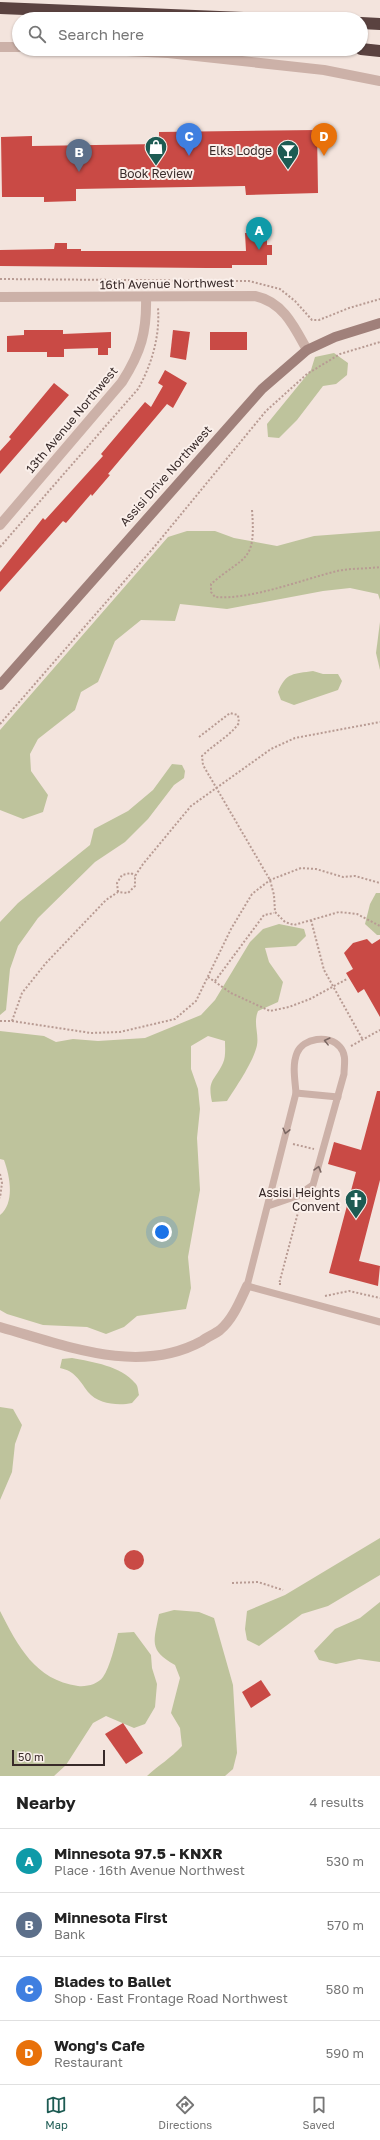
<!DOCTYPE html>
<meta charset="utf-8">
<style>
:root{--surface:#fff;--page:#f6f6f6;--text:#222;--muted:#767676;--line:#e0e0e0;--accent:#1d5b53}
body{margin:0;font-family:"Golos Text",sans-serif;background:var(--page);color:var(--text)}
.scale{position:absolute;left:12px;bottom:10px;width:93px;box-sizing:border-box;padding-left:4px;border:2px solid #382a29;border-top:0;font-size:11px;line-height:14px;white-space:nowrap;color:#382a29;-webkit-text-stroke:3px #faefea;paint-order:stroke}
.you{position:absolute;left:162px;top:1232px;width:14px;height:14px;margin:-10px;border:3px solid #fff;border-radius:50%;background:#1a73e8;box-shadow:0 0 0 6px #1a73e833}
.badge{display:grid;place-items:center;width:26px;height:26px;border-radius:50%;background:var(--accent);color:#fff;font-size:13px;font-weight:700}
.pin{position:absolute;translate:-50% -33px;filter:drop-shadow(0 1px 2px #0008)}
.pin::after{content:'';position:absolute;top:21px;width:14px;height:12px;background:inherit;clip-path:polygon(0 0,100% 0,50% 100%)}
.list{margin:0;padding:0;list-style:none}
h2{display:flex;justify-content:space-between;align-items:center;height:52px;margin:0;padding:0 16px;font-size:17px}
h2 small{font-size:13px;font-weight:400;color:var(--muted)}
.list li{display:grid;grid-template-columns:26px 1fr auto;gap:12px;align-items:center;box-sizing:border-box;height:64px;padding:0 16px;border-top:1px solid var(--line)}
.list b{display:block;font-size:15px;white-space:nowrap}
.list p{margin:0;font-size:13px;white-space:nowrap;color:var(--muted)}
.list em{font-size:13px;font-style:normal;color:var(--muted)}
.icon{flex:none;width:22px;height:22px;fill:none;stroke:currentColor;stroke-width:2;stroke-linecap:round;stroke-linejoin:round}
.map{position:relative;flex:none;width:380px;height:1776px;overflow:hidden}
.search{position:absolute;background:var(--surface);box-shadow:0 1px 3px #0004;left:12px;right:12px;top:12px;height:44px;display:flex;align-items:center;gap:10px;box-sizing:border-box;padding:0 14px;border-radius:22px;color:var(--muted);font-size:15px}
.sheet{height:308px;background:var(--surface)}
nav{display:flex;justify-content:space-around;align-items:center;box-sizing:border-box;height:56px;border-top:1px solid var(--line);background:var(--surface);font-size:11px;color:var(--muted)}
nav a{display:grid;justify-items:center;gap:2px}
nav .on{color:var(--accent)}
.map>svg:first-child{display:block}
.green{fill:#bec39c}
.building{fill:#c94a45}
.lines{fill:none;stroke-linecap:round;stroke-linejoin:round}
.path{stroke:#b89b93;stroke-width:2;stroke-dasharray:2 2;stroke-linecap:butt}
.service{stroke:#ccb1a8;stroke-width:7}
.minor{stroke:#ccb1a8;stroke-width:10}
.tertiary{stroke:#ccb1a8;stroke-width:10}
.secondary{stroke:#a0807a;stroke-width:10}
.motorway{stroke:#5a4240;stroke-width:12}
.oneway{stroke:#7b6762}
.labels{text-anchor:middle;stroke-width:4;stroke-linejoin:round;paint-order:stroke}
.poi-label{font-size:12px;fill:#382a29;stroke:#faefea;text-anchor:end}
.street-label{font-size:12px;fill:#382a29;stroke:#faefea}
</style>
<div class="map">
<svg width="380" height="1776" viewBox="0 0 380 1776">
<rect width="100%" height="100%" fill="#f3e4dd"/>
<g class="green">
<polygon points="334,353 348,363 347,375 336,384 323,386 297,420 279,438 268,437 267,424 311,370 315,357"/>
<polygon points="187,531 215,531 234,538 277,546 314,536 380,531 380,600 378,594 350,588 323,591 227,609 180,604 175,621 141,620 115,641 98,682 81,692 75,710 38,739 30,754 31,771 48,795 43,812 23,819 0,810 0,730 168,537"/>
<polygon points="380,622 380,670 376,653"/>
<path d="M313 671 323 674H338L342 681 338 690 294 705 281 700 278 692C286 672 294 674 313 671Z"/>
<polygon points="172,764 182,765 185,771 184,778 174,785 148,819 125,842 95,862 38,918 18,946 10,969 6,1010 0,1015 0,922 18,903 90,845 94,829 128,811 153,790"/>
<polygon points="376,893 380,893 380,935 377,935 365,924 370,904"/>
<path d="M279 924 304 929 306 936 296 946 265 948 269 962 283 982 278 1002 258 1011C253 1023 259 1033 257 1045 254 1061 236 1087 227 1101L212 1102C207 1079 215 1081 223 1063 226 1057 225 1047 225 1041L208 1036 191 1046V1069L198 1089 200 1109 197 1138 200 1190 188 1257 191 1288 186 1309 137 1316 124 1327 106 1334 87 1327 43 1325 7 1314 0 1310V1215C15 1203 10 1176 4 1160L0 1159V1031L44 1036 56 1042 73 1039 98 1041 145 1038 201 1015 215 1000 250 942 263 929Z"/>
<path d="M72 1358C93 1362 121 1366 135 1383 138 1385 138 1391 139 1395L132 1403C118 1406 98 1404 88 1392 79 1380 75 1371 60 1368L62 1359Z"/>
<polygon points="0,1407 13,1409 22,1425 15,1444 12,1472 0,1500"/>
<polygon points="380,1538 380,1575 328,1606 302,1614 259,1646 247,1640 245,1629 247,1611 285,1595"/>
<polygon points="380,1602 380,1662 359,1659 336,1664 319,1660 314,1651 335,1629 360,1618"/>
<path d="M174 1610 199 1612 214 1618 233 1685 237 1753 233 1769 225 1776H147C159 1765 171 1758 182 1746L180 1728 171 1713 180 1678 175 1665C148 1650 154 1641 159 1614Z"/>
<path d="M0 1611C18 1646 35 1680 78 1686 87 1687 98 1684 103 1677 110 1667 115 1645 118 1633L134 1632 151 1655 152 1668 157 1684 155 1707 145 1724 134 1728 106 1716 93 1723 66 1765 54 1776H0Z"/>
</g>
<g class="building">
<polygon points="317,130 318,193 246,195 245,186 76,189 76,201 44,202 44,197 2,197 1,137 32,136 32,146 159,144 159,132"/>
<polygon points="245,233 267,233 267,245 272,245 272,255 267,255 267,265 232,265 232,268 206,268 0,266 0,250 54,249 55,243 67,243 67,249 81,249 81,251 246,251"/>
<polygon points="24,330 63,330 63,334 111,332 111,348 108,348 108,355 98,355 98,348 64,349 64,357 47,357 47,352 7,352 7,336 24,335"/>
<polygon points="173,330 190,332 186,360 170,357"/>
<rect x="210" y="332" width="37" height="18"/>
<polygon points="165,370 187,383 173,408 167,404 108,474 110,475 92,496 91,494 66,523 63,521 0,592 0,572 43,518 45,520 103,456 101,454 145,402 151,407 163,386 158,383"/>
<polygon points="54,383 69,395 0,474 0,451 11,439 9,437"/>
<polygon points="367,939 372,944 380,939 380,1017 364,989 358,993 346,973 353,969 344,953 353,943"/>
<polygon points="377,1091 380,1091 380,1180 359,1261 380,1266 378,1286 329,1273 356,1172 328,1164 334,1142 361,1150"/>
<circle cx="134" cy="1560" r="10"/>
<polygon points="261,1680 271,1695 251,1708 242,1692"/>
<polygon points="123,1723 143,1753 126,1764 105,1734"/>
</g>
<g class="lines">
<g class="path">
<polyline points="0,279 249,281 280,289 295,301 312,320 319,320 349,308 380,299"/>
<path d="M252 510C256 563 246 554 211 584V592L215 597C251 600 301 580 337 571 351 568 366 569 380 567"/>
<path d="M0 547 138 389C152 364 160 336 158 308"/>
<polyline points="0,724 155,546 266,411 307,374 340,354 380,342"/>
<path d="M199 737 230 713 238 715 239 723C229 737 214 744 202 756L203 765 270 880 274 895 275 912 285 922 294 925 339 912 357 914 380 926"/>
<polyline points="118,892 117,883 122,875 131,873 135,876"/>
<polyline points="311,920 324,970 363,1040"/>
<polyline points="208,977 231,993 270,1011 289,1007 310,999 347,979"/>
<polyline points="215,981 264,915 274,913"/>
<polyline points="0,1021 12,1021 22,993 46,963 106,900 118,892 128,893 135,886 135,876 143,864 191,806 271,749 295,738 380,722"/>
<polyline points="12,1021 91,1033 120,1032 175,1019 196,1001 231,929 252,894 270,880 301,868 316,869 343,877 355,876 380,883"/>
<polyline points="351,1046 380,1030"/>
<polyline points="293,1144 314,1149"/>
<polyline points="0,1174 2,1183 0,1198"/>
<polyline points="281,1284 279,1284 300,1205"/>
<polyline points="325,1296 349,1291 380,1298"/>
<polyline points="232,1583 258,1582 283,1590"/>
</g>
<g class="service">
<polyline points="296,1093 338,1097"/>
<path d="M268 1206 297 1196 313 1185 344 1074C344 1065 347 1055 340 1047 329 1034 303 1038 297 1053 292 1065 295 1080 296 1093L247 1286 380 1322"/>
</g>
<g class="minor">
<path d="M0 297 255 296C283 302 294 326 307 350"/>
<path d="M0 525 122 382C141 352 147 332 146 297"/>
<path d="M0 1327C64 1345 138 1376 202 1341 207 1337 215 1334 220 1330 233 1319 240 1301 247 1286"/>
</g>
<g class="tertiary">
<polyline points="0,47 19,47"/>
<polyline points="86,49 168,53 324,70 380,81"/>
</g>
<polyline class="secondary" points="0,685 262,389 307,350 335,337 380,323"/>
<g class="motorway">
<polyline points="0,8 266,19"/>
<polyline points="361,23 380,24"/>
<polyline points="361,49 380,51"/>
</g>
</g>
<defs><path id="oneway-chevron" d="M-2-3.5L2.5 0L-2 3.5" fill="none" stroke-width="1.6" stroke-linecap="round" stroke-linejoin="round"/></defs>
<g class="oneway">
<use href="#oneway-chevron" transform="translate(327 1041) rotate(-166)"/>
<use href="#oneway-chevron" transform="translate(286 1131) rotate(104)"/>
<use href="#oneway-chevron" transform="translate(318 1169) rotate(-74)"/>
</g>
<defs>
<g id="shop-pin" transform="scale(1.15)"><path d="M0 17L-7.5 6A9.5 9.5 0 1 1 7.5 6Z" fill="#1d5b53" stroke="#faefea"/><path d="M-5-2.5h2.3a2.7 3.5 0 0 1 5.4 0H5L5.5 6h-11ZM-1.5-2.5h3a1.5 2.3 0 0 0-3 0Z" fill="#fff"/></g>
<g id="bar-pin" transform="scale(1.15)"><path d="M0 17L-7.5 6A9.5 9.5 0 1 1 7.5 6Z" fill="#1d5b53" stroke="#faefea"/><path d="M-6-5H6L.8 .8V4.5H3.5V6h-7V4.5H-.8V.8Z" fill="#fff"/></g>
<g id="church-pin" transform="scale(1.15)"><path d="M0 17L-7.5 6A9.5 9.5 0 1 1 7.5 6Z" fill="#1d5b53" stroke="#faefea"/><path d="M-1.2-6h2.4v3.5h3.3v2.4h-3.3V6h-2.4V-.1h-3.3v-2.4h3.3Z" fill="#fff"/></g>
</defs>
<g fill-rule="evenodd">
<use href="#shop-pin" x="156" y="147"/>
<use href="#bar-pin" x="288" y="151"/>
<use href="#church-pin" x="356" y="1200"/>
</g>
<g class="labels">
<g class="poi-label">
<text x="272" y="155">Elks Lodge</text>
<text x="156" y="178" text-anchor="middle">Book Review</text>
<text x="340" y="1197">Assisi Heights<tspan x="340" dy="14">Convent</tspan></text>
</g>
<g class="street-label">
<text transform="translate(167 284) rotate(-1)" y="4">16th Avenue Northwest</text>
<text transform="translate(72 420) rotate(-50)" y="4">13th Avenue Northwest</text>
<text transform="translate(166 476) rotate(-48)" y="4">Assisi Drive Northwest</text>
</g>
</g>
</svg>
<div class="scale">50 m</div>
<div class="you"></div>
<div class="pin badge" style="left:259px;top:250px;background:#0f9aa8">A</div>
<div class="pin badge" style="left:79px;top:172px;background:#5c6f8a">B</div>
<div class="pin badge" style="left:189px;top:156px;background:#3f7fe0">C</div>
<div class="pin badge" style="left:324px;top:156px;background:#e8710a">D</div>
<div class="search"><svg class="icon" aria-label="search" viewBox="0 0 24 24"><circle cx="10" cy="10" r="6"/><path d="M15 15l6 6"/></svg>Search here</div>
</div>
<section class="sheet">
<h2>Nearby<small>4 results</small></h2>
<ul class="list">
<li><span class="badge" style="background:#0f9aa8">A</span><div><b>Minnesota 97.5 - KNXR</b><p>Place · 16th Avenue Northwest</p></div><em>530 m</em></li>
<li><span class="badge" style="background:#5c6f8a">B</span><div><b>Minnesota First</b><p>Bank</p></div><em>570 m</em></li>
<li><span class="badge" style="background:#3f7fe0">C</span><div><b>Blades to Ballet</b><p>Shop · East Frontage Road Northwest</p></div><em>580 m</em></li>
<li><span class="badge" style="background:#e8710a">D</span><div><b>Wong's Cafe</b><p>Restaurant</p></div><em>590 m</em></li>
</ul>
</section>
<nav>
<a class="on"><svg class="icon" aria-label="map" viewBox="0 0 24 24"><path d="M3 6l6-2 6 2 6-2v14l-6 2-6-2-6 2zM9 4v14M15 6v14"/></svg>Map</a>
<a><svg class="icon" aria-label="directions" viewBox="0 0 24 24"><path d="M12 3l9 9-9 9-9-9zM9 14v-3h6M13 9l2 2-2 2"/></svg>Directions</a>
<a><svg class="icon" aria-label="saved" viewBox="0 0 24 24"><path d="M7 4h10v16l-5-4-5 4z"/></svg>Saved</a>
</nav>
